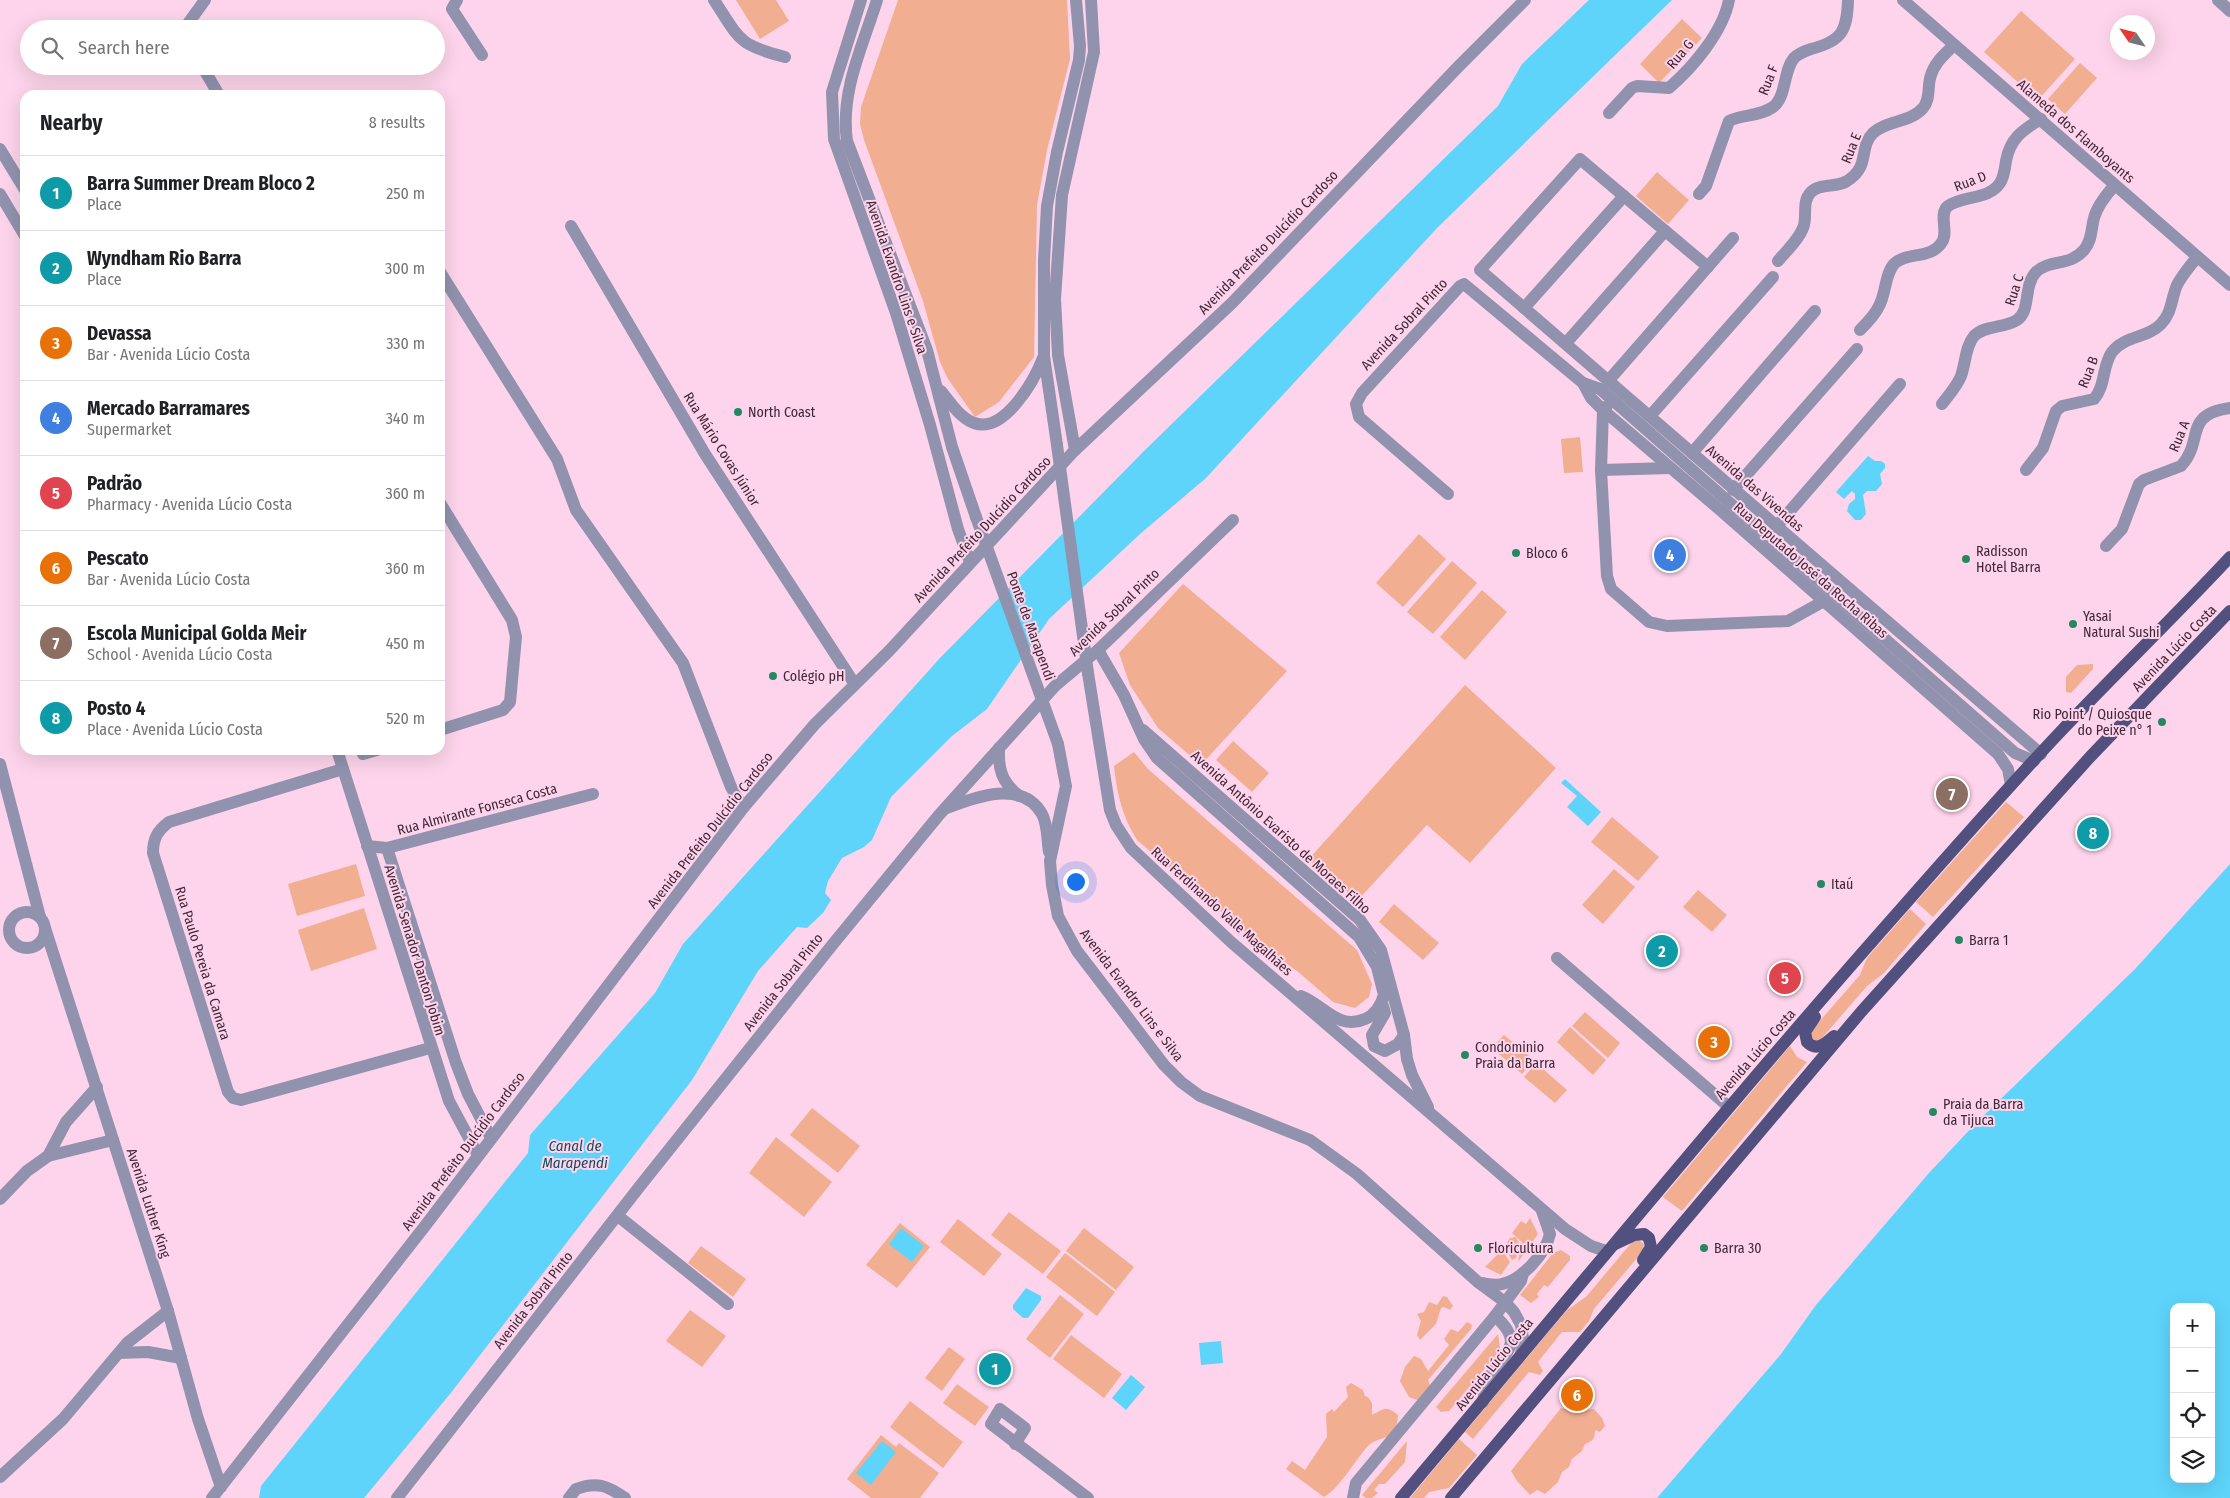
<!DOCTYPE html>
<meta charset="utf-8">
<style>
:root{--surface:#fff;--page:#f6f6f6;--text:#202124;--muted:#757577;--line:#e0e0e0;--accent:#0b8043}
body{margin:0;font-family:"Fira Sans Condensed",sans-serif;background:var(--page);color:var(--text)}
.controls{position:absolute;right:15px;bottom:15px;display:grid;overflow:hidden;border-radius:10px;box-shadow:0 5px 20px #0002}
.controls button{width:45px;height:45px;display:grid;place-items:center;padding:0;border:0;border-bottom:1px solid var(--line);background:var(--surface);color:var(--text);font:25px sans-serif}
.compass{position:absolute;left:2110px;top:15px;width:45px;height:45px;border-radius:50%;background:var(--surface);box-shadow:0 5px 20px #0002;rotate:305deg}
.you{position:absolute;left:1075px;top:881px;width:18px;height:18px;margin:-12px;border:4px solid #fff;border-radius:50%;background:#1a73e8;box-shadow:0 0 0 8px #1a73e833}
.badge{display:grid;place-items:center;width:32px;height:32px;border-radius:50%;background:var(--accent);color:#fff;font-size:16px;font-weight:700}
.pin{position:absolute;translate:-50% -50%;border:2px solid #fff;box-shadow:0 1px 5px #0006}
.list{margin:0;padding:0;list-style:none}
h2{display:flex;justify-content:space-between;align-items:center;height:65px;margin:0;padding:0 20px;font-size:21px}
h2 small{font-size:16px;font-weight:400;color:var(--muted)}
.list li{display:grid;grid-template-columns:32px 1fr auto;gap:15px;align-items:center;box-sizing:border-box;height:75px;padding:0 20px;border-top:1px solid var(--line)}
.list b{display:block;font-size:19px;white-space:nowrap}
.list p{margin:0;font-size:16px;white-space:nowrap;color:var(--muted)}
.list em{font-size:16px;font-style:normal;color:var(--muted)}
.icon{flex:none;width:28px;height:28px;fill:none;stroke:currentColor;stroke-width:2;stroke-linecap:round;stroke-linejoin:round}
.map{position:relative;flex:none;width:2230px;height:1498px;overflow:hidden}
.search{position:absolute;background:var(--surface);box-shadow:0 5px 20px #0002;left:20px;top:20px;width:425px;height:55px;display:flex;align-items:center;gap:12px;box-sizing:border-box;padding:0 18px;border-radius:28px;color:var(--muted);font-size:19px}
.panel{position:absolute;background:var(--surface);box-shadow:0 5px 20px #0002;left:20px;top:90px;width:425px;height:665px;border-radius:15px}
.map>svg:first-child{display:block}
.green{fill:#f1ae91}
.water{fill:#5ed4fb;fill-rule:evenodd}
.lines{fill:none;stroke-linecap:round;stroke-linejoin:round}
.minor{stroke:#9192ad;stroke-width:12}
.major{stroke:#51507f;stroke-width:12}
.minor-bridge{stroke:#9192ad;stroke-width:12}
.poi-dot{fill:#248963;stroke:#fdd4eb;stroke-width:2}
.labels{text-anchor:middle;stroke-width:4;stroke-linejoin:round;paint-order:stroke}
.street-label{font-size:14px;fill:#402736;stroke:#fdd4eb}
.poi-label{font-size:14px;fill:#402736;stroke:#fdd4eb;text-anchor:start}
.water-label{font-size:15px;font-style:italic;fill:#184a5b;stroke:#fdd4eb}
</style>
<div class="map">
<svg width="2230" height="1498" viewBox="0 0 2230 1498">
<rect width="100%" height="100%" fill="#fdd4eb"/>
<g class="green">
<polygon points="736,0 776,0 789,21 760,39"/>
<polygon points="898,0 1067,0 1070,59 1047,150 1037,205 1034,357 999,402 975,417 948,379 940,362 923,301 864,140 860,124 861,107"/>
<polygon points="2021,11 2075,59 2038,100 1984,52"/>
<polygon points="1682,19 1702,38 1659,83 1640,64"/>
<polygon points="2080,63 2097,78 2065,114 2048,99"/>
<polygon points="1657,172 1689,200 1668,224 1636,196"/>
<polygon points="1580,437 1583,472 1564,473 1561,439"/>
<polygon points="1419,534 1446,559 1403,607 1376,583"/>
<polygon points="1452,561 1477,583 1433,634 1407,612"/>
<polygon points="1183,584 1287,671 1201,765 1158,728 1130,685 1119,653"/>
<polygon points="1482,590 1507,612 1465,660 1440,637"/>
<polygon points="2093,664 2093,669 2071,693 2066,692 2066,677 2077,665"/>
<polygon points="1465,685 1556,768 1470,863 1427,825 1358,900 1308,860"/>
<polygon points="1233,741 1269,773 1252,792 1216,760"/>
<path d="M1134 752 1148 769 1357 950 1372 984 1369 997 1355 1008 1333 1002 1297 971 1260 945 1137 840C1122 816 1117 794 1114 766Z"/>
<polygon points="2006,802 2024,817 1933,917 1916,902"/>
<polygon points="1612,817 1659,857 1638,881 1591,842"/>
<polygon points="356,864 365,896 297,916 288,884"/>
<polygon points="1614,869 1635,887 1603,924 1582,905"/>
<polygon points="1698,890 1727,915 1712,932 1683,907"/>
<polygon points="1394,904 1439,943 1423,960 1379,922"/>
<polygon points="364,908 377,949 311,971 298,930"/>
<polygon points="1910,909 1926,924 1884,973 1867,986 1822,1038 1818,1042 1811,1038 1811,1031 1860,975 1867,958"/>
<polygon points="1585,1012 1620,1043 1608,1058 1572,1026"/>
<polygon points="1570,1027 1606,1060 1593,1075 1557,1042"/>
<polygon points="1504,1035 1534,1060 1522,1074 1492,1048"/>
<polygon points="1790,1046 1797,1057 1807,1062 1682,1211 1663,1197"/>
<polygon points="1536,1063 1567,1090 1555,1103 1524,1077"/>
<polygon points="812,1108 860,1146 838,1173 790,1135"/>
<polygon points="776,1137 832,1182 804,1217 749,1173"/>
<polygon points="1009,1212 1061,1251 1043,1274 991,1235"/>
<polygon points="1530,1218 1538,1234 1518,1262 1522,1242 1512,1233 1521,1221 1526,1224"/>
<polygon points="958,1219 1002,1254 984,1276 940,1242"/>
<polygon points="900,1223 930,1247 897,1288 866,1265"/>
<polygon points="1084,1228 1134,1267 1116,1290 1066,1251"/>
<polygon points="1516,1237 1520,1246 1516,1258 1512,1260 1504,1247 1510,1238"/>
<polygon points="1639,1240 1644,1244 1643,1251 1594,1309 1589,1321 1580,1332 1562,1332 1538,1362 1543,1371 1540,1375 1529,1372 1473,1439 1465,1432 1567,1310 1586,1297 1632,1242"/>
<polygon points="701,1246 746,1279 733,1297 688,1263"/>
<polygon points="1502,1250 1510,1262 1501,1275 1485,1267"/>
<polygon points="1561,1250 1570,1256 1570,1260 1548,1287 1544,1285 1537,1294 1539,1297 1531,1303 1520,1295 1553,1253"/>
<polygon points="1065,1253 1115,1292 1097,1316 1046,1277"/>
<polygon points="1060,1295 1084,1314 1050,1358 1026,1339"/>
<polygon points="1443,1296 1447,1297 1453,1306 1450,1310 1444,1307 1441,1308 1436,1324 1420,1340 1417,1335 1421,1321 1417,1314 1424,1312 1429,1302 1437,1305"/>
<polygon points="690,1310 726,1336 702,1367 666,1341"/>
<polygon points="1467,1322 1472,1325 1471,1329 1428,1380 1430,1385 1420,1401 1409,1397 1400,1381 1405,1367 1414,1356 1421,1359 1428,1371 1449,1345 1444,1339 1451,1329 1458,1332"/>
<polygon points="1498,1334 1500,1348 1496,1355 1449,1411 1441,1412 1436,1407"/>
<polygon points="1071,1335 1122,1374 1104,1398 1053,1359"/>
<polygon points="949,1347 965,1359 942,1391 925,1378"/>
<path d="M1351 1383 1363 1390 1365 1396 1368 1397 1372 1403V1415C1383 1409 1387 1405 1398 1415 1397 1443 1378 1435 1368 1446 1355 1460 1340 1488 1324 1497L1286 1469 1292 1461 1305 1470 1327 1437 1326 1414 1332 1409 1334 1412 1348 1397 1346 1387Z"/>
<polygon points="957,1384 989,1407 975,1426 943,1403"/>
<polygon points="910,1401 963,1442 943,1468 890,1427"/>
<path d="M1561 1408 1575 1411 1594 1409 1602 1418 1605 1426 1600 1432 1595 1430C1595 1439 1593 1441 1585 1444L1582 1451 1572 1459 1569 1467 1562 1472 1558 1482 1545 1494 1537 1490 1530 1495 1517 1481 1511 1471Z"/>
<polygon points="881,1435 896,1447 899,1443 939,1473 920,1498 871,1498 847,1479"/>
<polygon points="1459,1439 1477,1455 1449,1488 1429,1492 1424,1498 1410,1498"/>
<polygon points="1407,1441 1405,1462 1385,1484 1379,1484 1374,1490 1378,1493 1372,1498 1366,1498 1362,1495"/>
</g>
<g class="water">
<polygon points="1589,0 1672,0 1438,227 1206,478 1140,534 1049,619 987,709 952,736 891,797 872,840 864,847 842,858 828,881 825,893 831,900 823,913 807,928 797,927 758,971 692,1080 450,1394 364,1498 259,1498 261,1486 528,1153 530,1135 655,993 683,944 940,658 1145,450 1498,106 1522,64"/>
<polygon points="1868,456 1875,461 1881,461 1885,464 1885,468 1880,474 1882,484 1876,491 1867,491 1863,495 1866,514 1861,520 1855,520 1847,511 1849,504 1855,499 1855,494 1852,491 1844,499 1836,492"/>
<polygon points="1565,779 1601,812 1588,826 1567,807 1577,796 1561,783"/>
<path d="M2230 864V1498H1657L1781 1354 1816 1305 1929 1173 1976 1123 2136 968ZM2174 1307H2211V1479H2174Z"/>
<polygon points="901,1228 924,1246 912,1262 889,1244"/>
<polygon points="1026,1288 1041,1296 1041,1300 1028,1318 1023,1318 1013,1309 1013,1305"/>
<polygon points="1221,1341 1223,1363 1201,1365 1199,1343"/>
<polygon points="1131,1375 1145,1387 1126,1410 1112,1398"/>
<polygon points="882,1441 896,1452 871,1485 856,1473"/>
</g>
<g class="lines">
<g class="minor">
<polyline points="457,0 452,9 482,55"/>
<path d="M714 0C740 40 738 45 785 57"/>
<polyline points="861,0 832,92 834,139 896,313 930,425 958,529 970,562"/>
<path d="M877 0C863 46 840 91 847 141L927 350 952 447 976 517"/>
<polyline points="1903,0 2230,285"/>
<polyline points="2218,0 2230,11"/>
<polyline points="184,29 205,0"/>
<polyline points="202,66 219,95"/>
<path d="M1609 113 1632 88 1637 86 1669 88C1693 67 1723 32 1729 0"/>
<polyline points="0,149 25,190"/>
<polyline points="0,194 25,236"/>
<path d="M1699 194 1706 186 1729 121C1743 114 1759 117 1773 107 1787 96 1783 71 1794 58 1799 53 1805 51 1811 49 1842 41 1847 31 1848 0"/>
<polyline points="571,226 705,454 854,683"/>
<path d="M1778 261C1786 251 1798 241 1803 228 1808 217 1801 202 1811 192 1820 183 1837 188 1847 181 1871 166 1858 148 1873 133 1887 120 1910 123 1923 108 1931 99 1927 85 1931 75 1935 62 1945 54 1954 45"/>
<polyline points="1708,267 1580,159 1480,270 2041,754"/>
<polyline points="440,272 557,459 576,510 683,663 731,787 743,808"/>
<polyline points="1524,308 1624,196"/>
<path d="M1860 330C1867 323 1875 315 1879 306 1886 294 1885 272 1895 263 1908 252 1932 259 1942 242 1949 232 1938 214 1948 206 1963 195 1989 200 2000 183 2004 177 2005 169 2006 161 2010 139 2022 130 2041 119"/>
<polyline points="1566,343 1665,231"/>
<polyline points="1609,380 1733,238"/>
<polyline points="1583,383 1600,389 2015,753 2034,761"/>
<path d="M941 391C950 402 959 417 974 423 1004 434 1034 381 1043 358"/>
<path d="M1942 404C1949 395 1957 386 1961 376 1966 362 1965 347 1974 336 1985 325 2005 328 2017 320 2031 311 2023 286 2036 272 2049 259 2069 267 2084 250 2092 241 2091 229 2094 218 2097 206 2106 195 2114 186"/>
<polyline points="1607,406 1603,410 1601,470 1607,576 1611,589 1649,622 1667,626 1788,621 1824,601"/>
<polyline points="1650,416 1773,277"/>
<polyline points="1057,445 1044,356 1044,261 1047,206 1057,152 1079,60 1080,46 1076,0"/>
<polyline points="1075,450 1058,355 1055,299 1062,195 1094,52 1091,0"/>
<polyline points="1692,453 1815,311"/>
<polyline points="1601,470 1670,468"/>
<path d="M2026 470 2043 448 2056 411 2062 406 2094 399C2106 385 2102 366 2112 352 2124 336 2148 338 2161 324 2172 313 2171 299 2177 285 2182 275 2190 266 2197 257"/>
<polyline points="1733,490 1857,349"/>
<polyline points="1448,494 1359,417 1356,404 1362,393 1460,286 1464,284 1583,383 1591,398 1603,410 1719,509 1998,754 2008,769 2011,785"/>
<polyline points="440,503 512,620 516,637 510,702 503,710 440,730"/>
<polyline points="1776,527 1900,384"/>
<path d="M2106 546 2122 529 2139 484 2144 480 2181 466C2205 440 2182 415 2230 408"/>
<path d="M1098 650 1124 695 1144 739 1157 758 1359 937 1377 967 1384 995C1381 1005 1375 1015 1365 1019 1339 1031 1324 1005 1301 996"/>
<polyline points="1088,673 1110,810 1116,825 1131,848 1231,942 1565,1229 1591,1246 1606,1251"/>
<polyline points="1143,730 1360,920 1381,950 1404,1035 1407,1059 1412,1075 1428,1107"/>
<polyline points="1058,744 1066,786 1050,861 1052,885 1058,916 1077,951 1129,1019 1164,1065 1181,1082 1200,1096 1310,1140 1357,1174 1479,1283 1505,1302 1514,1312 1521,1325 1523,1338 1521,1354"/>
<path d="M999 748C998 770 1002 782 1019 796"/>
<polyline points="337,750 449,1101 478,1155"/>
<polyline points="362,750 363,754 377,750"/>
<polyline points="0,764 40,917"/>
<path d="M343 769 169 822C157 831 153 839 153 853L228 1092 233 1098 241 1100 430 1048"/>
<path d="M947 808C975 797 1022 779 1042 814 1048 825 1047 840 1049 852"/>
<polyline points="367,846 387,848 593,794"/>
<polyline points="387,848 456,1063 468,1094 491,1138"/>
<circle cx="27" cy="930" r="18"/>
<polyline points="45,928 168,1311 198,1419 221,1487"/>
<polyline points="1557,958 1729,1107"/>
<polyline points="1382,1003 1385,1013 1372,1035 1374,1046 1385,1051 1398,1044 1404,1035"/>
<polyline points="48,1156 113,1140"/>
<polyline points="0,1199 27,1171 48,1156 66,1122 97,1087"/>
<polyline points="618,1216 728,1304"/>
<path d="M1482 1283C1488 1284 1495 1286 1502 1284 1522 1280 1546 1253 1550 1234L1542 1211"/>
<polyline points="119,1353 148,1352 181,1358"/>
<path d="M1483 1402C1484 1395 1484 1388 1487 1382 1500 1353 1529 1347 1495 1316"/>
<polyline points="1015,1444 1025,1428 1000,1409 991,1424 1088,1498"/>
<polyline points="0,1477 63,1419 127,1343 168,1311"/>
<polyline points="212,1498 425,1226 743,808 815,724 889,651 1075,450 1232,303 1458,67 1525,0"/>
<polyline points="397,1498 640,1186 833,944 939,815 1055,686 1098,650 1233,520"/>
<path d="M569 1498 576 1489C597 1481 608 1486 625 1498"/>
<polyline points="1353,1498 1356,1483 1495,1316 1521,1281 1523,1273"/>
</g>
<g class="major">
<path d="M1815 1017 1805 1032 1807 1042C1817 1052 1825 1044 1834 1036"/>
<polyline points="1615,1244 1634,1235 1644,1234 1649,1238 1651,1247 1643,1260"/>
<path d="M1401 1498C1569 1299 1734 1097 1907 902 1958 844 2010 785 2063 729 2118 671 2176 615 2230 557"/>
<polyline points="1451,1498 1861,1012 2090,757 2230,611"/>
</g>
<g class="minor-bridge">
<polyline points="1057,445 1088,673"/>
<polyline points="976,517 1058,744"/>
</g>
</g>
<g class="poi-dot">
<circle cx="738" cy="412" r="5"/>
<circle cx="1516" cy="553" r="5"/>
<circle cx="1966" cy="559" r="5"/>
<circle cx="2073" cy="624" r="5"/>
<circle cx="773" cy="676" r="5"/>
<circle cx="2162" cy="722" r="5"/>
<circle cx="1821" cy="884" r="5"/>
<circle cx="1959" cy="940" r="5"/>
<circle cx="1465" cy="1055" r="5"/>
<circle cx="1933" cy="1112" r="5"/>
<circle cx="1478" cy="1248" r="5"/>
<circle cx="1704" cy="1248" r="5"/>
</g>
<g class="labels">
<g class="street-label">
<text transform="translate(1680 54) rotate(-50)" y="5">Rua G</text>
<text transform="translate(1768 80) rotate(-69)" y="5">Rua F</text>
<text transform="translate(2076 131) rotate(41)" y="5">Alameda dos Flamboyants</text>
<text transform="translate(1851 148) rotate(-68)" y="5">Rua E</text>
<text transform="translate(1970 181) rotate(-21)" y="5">Rua D</text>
<text transform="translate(1268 242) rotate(-46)" y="5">Avenida Prefeito Dulcídio Cardoso</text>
<text transform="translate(897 277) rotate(71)" y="5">Avenida Evandro Lins e Silva</text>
<text transform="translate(2014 290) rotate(-72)" y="5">Rua C</text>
<text transform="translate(1404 324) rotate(-47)" y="5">Avenida Sobral Pinto</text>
<text transform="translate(2088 372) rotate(-69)" y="5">Rua B</text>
<text transform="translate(2179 436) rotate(-68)" y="5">Rua A</text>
<text transform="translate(722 449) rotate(58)" y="5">Rua Mário Covas Júnior</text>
<text transform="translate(1755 488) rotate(41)" y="5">Avenida das Vivendas</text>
<text transform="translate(982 529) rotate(-47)" y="5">Avenida Prefeito Dulcídio Cardoso</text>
<text transform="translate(1811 570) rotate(41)" y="5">Rua Deputado José da Rocha Ribas</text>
<text transform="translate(1114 612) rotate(-44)" y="5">Avenida Sobral Pinto</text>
<text transform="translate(1031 626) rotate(70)" y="5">Ponte de Marapendi</text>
<text transform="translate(2174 648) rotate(-46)" y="5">Avenida Lúcio Costa</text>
<text transform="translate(477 809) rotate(-15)" y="5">Rua Almirante Fonseca Costa</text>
<text transform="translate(710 830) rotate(-52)" y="5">Avenida Prefeito Dulcídio Cardoso</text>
<text transform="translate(1281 832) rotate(42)" y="5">Avenida Antônio Evaristo de Moraes Filho</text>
<text transform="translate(1222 911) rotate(42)" y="5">Rua Ferdinando Valle Magalhães</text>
<text transform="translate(415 950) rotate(73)" y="5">Avenida Senador Danton Jobim</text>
<text transform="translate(203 963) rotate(73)" y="5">Rua Paulo Pereia da Camara</text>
<text transform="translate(783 982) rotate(-52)" y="5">Avenida Sobral Pinto</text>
<text transform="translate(1132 995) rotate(53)" y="5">Avenida Evandro Lins e Silva</text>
<text transform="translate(1755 1054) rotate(-49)" y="5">Avenida Lúcio Costa</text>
<text transform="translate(463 1151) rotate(-53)" y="5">Avenida Prefeito Dulcídio Cardoso</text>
<text transform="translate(149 1203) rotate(72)" y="5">Avenida Luther King</text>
<text transform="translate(533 1300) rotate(-52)" y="5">Avenida Sobral Pinto</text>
<text transform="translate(1494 1364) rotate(-51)" y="5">Avenida Lúcio Costa</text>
</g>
<g class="poi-label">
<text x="748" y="417">North Coast</text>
<text x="1976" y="556">Radisson<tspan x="1976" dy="16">Hotel Barra</tspan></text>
<text x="1526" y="558">Bloco 6</text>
<text x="2083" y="621">Yasai<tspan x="2083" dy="16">Natural Sushi</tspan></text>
<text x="783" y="681">Colégio pH</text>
<text x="2152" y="719" text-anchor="end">Rio Point / Quiosque<tspan x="2152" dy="16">do Peixe n° 1</tspan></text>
<text x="1831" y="889">Itaú</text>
<text x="1969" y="945">Barra 1</text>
<text x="1475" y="1052">Condominio<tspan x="1475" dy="16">Praia da Barra</tspan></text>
<text x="1943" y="1109">Praia da Barra<tspan x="1943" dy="16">da Tijuca</tspan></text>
<text x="1488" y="1253">Floricultura</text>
<text x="1714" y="1253">Barra 30</text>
</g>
<g class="water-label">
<text x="575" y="1151">Canal de<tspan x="575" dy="17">Marapendi</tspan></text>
</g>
</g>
</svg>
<div class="controls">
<button>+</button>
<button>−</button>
<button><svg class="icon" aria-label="locate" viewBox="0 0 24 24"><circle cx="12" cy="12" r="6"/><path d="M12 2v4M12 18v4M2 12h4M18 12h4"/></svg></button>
<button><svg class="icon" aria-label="layers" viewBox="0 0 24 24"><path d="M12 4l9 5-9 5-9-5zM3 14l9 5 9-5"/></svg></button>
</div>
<svg class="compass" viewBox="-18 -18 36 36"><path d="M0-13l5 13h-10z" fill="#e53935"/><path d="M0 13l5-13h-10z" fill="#757577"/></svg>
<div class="you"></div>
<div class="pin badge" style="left:995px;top:1369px;background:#0f9aa8">1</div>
<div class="pin badge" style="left:1662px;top:951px;background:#0f9aa8">2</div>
<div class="pin badge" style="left:1714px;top:1042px;background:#e8710a">3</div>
<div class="pin badge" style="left:1670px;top:555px;background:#3f7fe0">4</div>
<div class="pin badge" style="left:1785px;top:978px;background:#e0444e">5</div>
<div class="pin badge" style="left:1577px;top:1395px;background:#e8710a">6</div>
<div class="pin badge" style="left:1952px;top:794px;background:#8d6e63">7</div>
<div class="pin badge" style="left:2093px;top:833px;background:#0f9aa8">8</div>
<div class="search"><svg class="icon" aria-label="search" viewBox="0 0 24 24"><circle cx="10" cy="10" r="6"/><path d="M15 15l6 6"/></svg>Search here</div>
<section class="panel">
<h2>Nearby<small>8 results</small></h2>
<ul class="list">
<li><span class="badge" style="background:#0f9aa8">1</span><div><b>Barra Summer Dream Bloco 2</b><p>Place</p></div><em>250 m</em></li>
<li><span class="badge" style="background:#0f9aa8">2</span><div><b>Wyndham Rio Barra</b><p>Place</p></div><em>300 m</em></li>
<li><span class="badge" style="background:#e8710a">3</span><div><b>Devassa</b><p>Bar · Avenida Lúcio Costa</p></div><em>330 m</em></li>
<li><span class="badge" style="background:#3f7fe0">4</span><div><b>Mercado Barramares</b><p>Supermarket</p></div><em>340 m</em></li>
<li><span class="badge" style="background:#e0444e">5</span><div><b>Padrão</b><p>Pharmacy · Avenida Lúcio Costa</p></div><em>360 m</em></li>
<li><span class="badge" style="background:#e8710a">6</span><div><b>Pescato</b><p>Bar · Avenida Lúcio Costa</p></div><em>360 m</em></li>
<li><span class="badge" style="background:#8d6e63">7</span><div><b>Escola Municipal Golda Meir</b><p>School · Avenida Lúcio Costa</p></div><em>450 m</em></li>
<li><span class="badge" style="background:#0f9aa8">8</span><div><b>Posto 4</b><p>Place · Avenida Lúcio Costa</p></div><em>520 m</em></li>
</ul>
</section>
</div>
